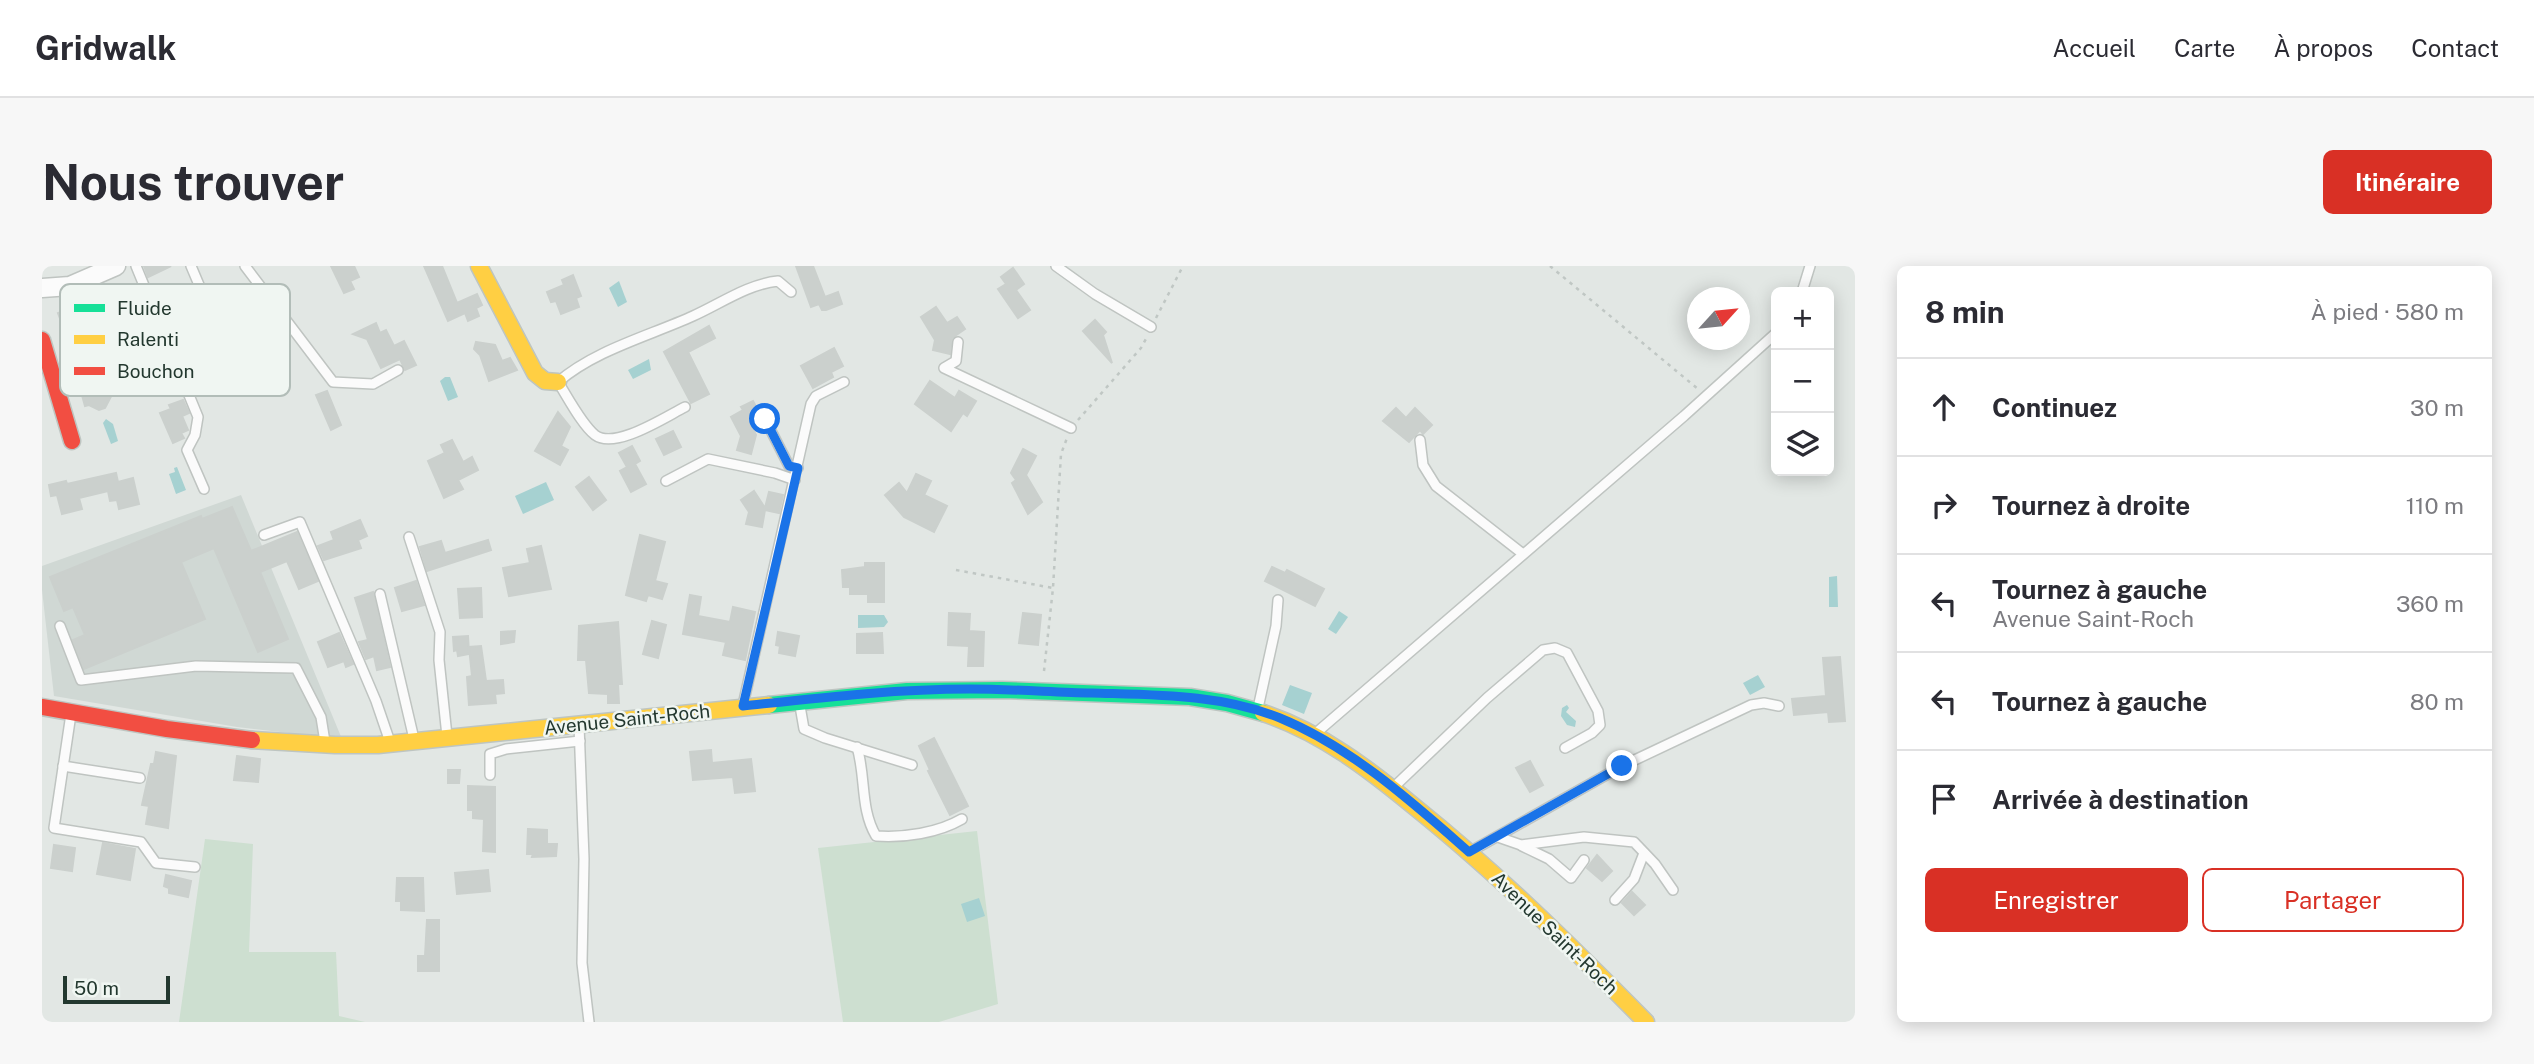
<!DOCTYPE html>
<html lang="fr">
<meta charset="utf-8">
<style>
:root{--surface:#fff;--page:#f7f7f7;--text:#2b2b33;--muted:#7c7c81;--line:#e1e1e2;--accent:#d93025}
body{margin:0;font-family:"Public Sans",sans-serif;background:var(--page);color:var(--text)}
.controls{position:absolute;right:21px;top:21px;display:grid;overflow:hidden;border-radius:10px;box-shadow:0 4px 18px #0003}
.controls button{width:63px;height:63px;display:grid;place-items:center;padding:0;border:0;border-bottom:2px solid var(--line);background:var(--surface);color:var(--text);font:35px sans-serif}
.compass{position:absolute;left:1645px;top:21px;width:63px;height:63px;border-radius:50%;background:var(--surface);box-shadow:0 4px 18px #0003;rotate:63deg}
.scale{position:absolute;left:21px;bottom:18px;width:107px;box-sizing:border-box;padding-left:7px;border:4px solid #23382f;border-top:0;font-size:19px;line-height:24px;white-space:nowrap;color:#23382f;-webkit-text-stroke:5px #f0f6f2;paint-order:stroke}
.stop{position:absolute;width:21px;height:21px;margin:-16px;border:5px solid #1a73e8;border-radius:50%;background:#fff}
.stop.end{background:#1a73e8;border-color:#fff;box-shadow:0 2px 7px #0008}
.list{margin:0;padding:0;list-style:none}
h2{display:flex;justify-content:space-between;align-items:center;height:91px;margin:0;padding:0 28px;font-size:30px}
h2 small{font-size:23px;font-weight:400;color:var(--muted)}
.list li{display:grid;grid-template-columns:46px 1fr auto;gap:21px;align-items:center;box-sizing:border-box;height:98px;padding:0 28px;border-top:2px solid var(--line)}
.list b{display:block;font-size:26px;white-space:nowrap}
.list p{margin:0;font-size:23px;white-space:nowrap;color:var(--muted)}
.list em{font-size:23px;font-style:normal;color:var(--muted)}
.actions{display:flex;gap:14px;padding:21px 28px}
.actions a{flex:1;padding:16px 0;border:2px solid var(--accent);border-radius:10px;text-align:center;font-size:24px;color:var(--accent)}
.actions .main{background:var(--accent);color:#fff}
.icon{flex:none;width:38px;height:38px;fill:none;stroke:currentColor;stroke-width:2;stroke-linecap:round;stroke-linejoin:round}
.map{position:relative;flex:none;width:1813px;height:756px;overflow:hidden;border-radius:10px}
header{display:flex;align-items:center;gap:42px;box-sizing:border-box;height:98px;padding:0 35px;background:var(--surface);border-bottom:2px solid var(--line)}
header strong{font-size:33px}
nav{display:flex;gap:38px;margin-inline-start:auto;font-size:24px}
.intro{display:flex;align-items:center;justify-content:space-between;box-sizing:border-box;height:168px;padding:0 42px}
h1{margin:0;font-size:49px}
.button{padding:18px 32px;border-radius:10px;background:var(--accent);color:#fff;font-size:24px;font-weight:700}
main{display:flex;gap:42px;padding:0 42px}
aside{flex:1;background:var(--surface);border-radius:10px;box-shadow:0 4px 18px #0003}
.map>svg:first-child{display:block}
.built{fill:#d0d8d4}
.green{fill:#cddfd0}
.water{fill:#a6d1d1}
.building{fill:#cbd0cd;stroke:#cbd0cd;stroke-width:2}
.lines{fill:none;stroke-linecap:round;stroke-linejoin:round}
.lane-casing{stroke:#bfc4c1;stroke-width:12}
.street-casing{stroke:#bfc4c1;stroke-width:21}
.fast-casing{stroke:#bec5c1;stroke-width:19}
.slow-casing{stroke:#bec5c1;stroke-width:19}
.jam-casing{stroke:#bec5c1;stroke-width:19}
.path{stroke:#c0c7c4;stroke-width:2.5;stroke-dasharray:3.5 5;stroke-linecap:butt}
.lane{stroke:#fbfbfb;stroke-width:9}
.street{stroke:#fbfbfb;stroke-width:18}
.fast{stroke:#16e098;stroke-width:16}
.slow{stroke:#ffcf43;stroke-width:16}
.jam{stroke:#f24e42;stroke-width:16}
.route{stroke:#1a73e8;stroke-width:9}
.labels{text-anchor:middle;stroke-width:5;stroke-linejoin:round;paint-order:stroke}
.street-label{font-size:19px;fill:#23382f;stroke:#f0f6f2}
.key{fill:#f0f6f2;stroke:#b2bdb8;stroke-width:2}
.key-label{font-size:19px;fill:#23382f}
</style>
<header>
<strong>Gridwalk</strong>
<nav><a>Accueil</a><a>Carte</a><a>À propos</a><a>Contact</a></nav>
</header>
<div class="intro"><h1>Nous trouver</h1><a class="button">Itinéraire</a></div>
<main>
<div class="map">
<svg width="1813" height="756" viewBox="0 0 1813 756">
<rect width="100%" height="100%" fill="#e2e7e4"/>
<polygon class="built" points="199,229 300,473 195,461 12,430 0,324 0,300"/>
<g class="green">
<polygon points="935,565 956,738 897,756 801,756 776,582"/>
<polygon points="163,573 211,578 207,686 294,686 297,750 323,756 137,756"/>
</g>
<g class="water">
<polygon points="577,15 585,36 576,41 567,22"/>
<polygon points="607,93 609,104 591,113 586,104"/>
<polygon points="403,111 408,111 416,131 406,135 398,115"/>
<polygon points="64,153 71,158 76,175 69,178 61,157"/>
<polygon points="135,201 144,224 134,228 127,208 133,206 132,202"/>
<polygon points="504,216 512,234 481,248 473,230"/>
<polygon points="1795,310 1796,341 1787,341 1787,311"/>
<polygon points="1297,345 1306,351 1294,368 1286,363"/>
<polygon points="816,349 842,349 846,356 842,361 816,362"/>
<polygon points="1716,409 1723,421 1708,429 1701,417"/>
<polygon points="1248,419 1270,427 1262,448 1240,439"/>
<polygon points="1525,439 1527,442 1524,446 1534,455 1533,461 1525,459 1519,450 1520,442"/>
<polygon points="937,632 943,650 925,656 919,638"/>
</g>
<g class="building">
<polygon points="102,0 129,0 106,11"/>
<polygon points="289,0 312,0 317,11 308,15 312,23 302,27"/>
<polygon points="382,0 400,0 415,37 435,28 440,39 434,42 437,50 426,55 423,47 406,55"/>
<polygon points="754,0 771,0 783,31 796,26 800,38 784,44 780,44 777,38 769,41"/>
<polygon points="971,2 982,18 974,24 988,44 976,52 956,23 964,18 959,11"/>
<polygon points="531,9 539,30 534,32 537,41 519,48 514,35 509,36 505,26 522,19 520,14"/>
<polygon points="81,34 92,60 52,77 65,124 74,121 63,142 57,144 47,139 43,140 33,104 42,101 32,71 26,74 16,47 32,41 40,63 46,61 48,67 73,56 66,40"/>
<polygon points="894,41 905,57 915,51 923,63 910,72 908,88 891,84 893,74 879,51"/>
<polygon points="1053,54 1064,66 1061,69 1070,97 1041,65"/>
<polygon points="334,57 338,67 344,64 352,80 362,75 374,99 363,104 358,93 339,102 325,73 311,68"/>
<polygon points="667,60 673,72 646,86 667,128 649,137 622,86"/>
<polygon points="434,76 453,79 460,95 468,92 475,104 447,115 438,89 432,83"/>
<polygon points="792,82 801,100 789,106 791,111 771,122 759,100"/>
<polygon points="888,115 913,132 917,125 934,135 925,150 921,147 909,165 873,138"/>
<polygon points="285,125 299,159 289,164 274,129"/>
<polygon points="141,134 147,147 140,150 146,164 139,167 142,172 131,177 118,147 129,143 127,139"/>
<polygon points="711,135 718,148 716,154 708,158 714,169 709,188 695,184 699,170 689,151 701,144 699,141"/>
<polygon points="1354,142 1364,152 1373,142 1390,159 1381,168 1378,164 1367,176 1341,155"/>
<polygon points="516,146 528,161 519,180 526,184 518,199 493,185"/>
<polygon points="631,165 639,181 622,189 614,173"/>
<polygon points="410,174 421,196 430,191 436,204 416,214 421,223 402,232 386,195 403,187 399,179"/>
<polygon points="590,180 598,195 593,198 604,218 589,226 578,205 585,201 577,187"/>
<polygon points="981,183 994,190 984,209 1000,236 986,248 970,217 974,214 969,207"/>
<polygon points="74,207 76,216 91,212 97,238 77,243 75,234 68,235 66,225 37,232 40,243 20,248 15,229 9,230 7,219 24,215 25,218"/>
<polygon points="874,208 889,215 882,229 905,240 892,266 862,251 843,229 857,217 865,227"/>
<polygon points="547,211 564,234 551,244 534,221"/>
<polygon points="712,225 723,242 727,226 741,229 737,247 723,244 720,261 704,258 707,246 699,234"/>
<polygon points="190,241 209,285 255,266 276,315 257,323 245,295 218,306 246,373 216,386 172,282 139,296 163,353 42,403 31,374 43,369 31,341 22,345 8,311 159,250 160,253"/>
<polygon points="318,254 325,270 316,274 319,282 282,294 276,280 292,274 289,266"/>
<polygon points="598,269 623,276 613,315 625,318 620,333 606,329 604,335 584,329"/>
<polygon points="446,274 449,284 385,305 378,281 399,275 403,287"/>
<polygon points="499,280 509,323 467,330 461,302 488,297 485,283"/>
<polygon points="823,297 842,297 842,336 826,336 826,328 808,328 808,321 801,321 800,304 823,301"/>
<polygon points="1230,301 1243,307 1245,304 1282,323 1273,340 1223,315"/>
<polygon points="374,315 382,339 360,345 353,322"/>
<polygon points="439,322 440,351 418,352 416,323"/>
<polygon points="331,326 348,401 335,404 332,390 324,393 317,376 326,374 313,332"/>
<polygon points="648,329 659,331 656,350 688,356 691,341 713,346 703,394 681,389 684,376 641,368"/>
<polygon points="907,347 928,348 927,365 942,366 941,400 926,400 927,380 906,379"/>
<polygon points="981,347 999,349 996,379 977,377"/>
<polygon points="610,355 624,359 616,392 601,388"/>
<polygon points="576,356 580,418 576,418 577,437 566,437 566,428 547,427 544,394 536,394 537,360"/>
<polygon points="473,365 472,376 459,378 459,366"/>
<polygon points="736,366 757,370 753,390 737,387 738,380 734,379"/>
<polygon points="297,367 311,398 304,401 302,395 286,401 276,376"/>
<polygon points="840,367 841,387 815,387 815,368"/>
<polygon points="426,370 427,388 416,390 415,384 412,385 411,371"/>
<polygon points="439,380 444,415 461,414 462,427 453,428 454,437 427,439 425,411 430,410 427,381"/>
<polygon points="1798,391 1803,455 1787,456 1786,446 1752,449 1750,433 1784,430 1781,392"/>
<polygon points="892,472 926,540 908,549 886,505 888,504 877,480"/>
<polygon points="669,484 670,497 709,493 713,525 693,527 691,511 651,514 648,486"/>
<polygon points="114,486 134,490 126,562 104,558 107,540 100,539 109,498 112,498"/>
<polygon points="195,490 218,493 216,516 192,514"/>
<polygon points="1488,495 1501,519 1488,526 1474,502"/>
<polygon points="406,504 418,504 417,517 406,517"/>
<polygon points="426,520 453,521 453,586 441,585 442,553 431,552 431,544 426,544"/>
<polygon points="486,563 505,564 505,578 515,578 514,590 490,591 491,588 485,588"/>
<polygon points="61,577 93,583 88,614 55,608"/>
<polygon points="12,579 33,582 30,605 9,602"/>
<polygon points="1555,589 1570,605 1560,615 1545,602"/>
<polygon points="446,604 448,625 415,628 413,607"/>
<polygon points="124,609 149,615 146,631 127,627 127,622 122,620"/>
<polygon points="355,612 381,612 382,645 359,644 359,635 354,635"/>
<polygon points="1590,626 1603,639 1592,649 1580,637"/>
<polygon points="385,654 397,654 397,705 376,705 376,690 383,690"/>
</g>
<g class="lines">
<g class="lane-casing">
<g id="lane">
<polyline points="94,0 156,151 153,169 145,184 162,223"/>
<polyline points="149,0 185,85"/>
<polyline points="203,0 291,116 331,118 356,104"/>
<polyline points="1014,0 1053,28 1109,61"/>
<polyline points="1760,26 1768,0"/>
<polyline points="916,76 914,95 902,102 1029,162"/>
<path d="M643 141C623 151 573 184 553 169 540 159 525 130 516 116 553 84 607 70 651 50 678 38 706 18 736 15L749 26"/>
<polyline points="723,153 747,200 756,202"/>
<polyline points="1378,174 1381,199 1394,220 1481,288"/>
<polyline points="624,215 666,193 733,207 753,214"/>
<polyline points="222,269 258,256 334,435 348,476"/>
<polyline points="367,271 398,366 397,394 405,470"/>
<polyline points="338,328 372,473"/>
<polyline points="18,360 39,414 154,400 254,402 279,451 283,476"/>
<polyline points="701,439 769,138 774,130 802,116"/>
<polyline points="758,440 762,463 783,472 870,499"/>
<polyline points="1216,442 1234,360 1236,334"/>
<polyline points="29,448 12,562 99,576 114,597 153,601"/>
<polyline points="537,459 542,593 540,697 547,756"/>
<polyline points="1274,467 1642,150 1734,67"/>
<path d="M815 481C824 511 818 543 834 570 862 572 896 567 920 553"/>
<polyline points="21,500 98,512"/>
<polyline points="448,509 448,488 464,483 538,475"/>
<polyline points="1353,520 1445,432 1501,384 1513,382 1525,387 1556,445 1558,459 1550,467 1523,482"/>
<polyline points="1456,571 1479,579 1542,571 1592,576 1613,598 1631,624"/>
<polyline points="1480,580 1507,593 1529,612 1542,594"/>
<polyline points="1431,584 1580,500 1709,439 1722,437 1737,440"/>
<polyline points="1573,634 1592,613 1602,587"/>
</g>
</g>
<g class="street-casing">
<polyline id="street" points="0,22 28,20 74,0"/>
</g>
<g class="fast-casing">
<polyline id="fast" points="727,439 865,425 960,424 1148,431 1185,437 1221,447"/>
</g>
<g class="slow-casing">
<g id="slow">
<polyline points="437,0 493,107 503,115 516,116"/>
<path d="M1221 447C1279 466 1328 504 1374 542 1456 608 1530 681 1604 756"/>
<polyline points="210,474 293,479 336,479 727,439"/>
</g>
</g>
<g class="jam-casing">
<g id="jam">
<polyline points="0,74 30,175"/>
<polyline points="0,441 125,463 210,474"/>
</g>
</g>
<g class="path">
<polyline points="1508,0 1656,123"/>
<polyline points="1114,52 1141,0"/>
<polyline points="1036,154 1099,82 1105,71"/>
<polyline points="914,304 1011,322"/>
<polyline points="1002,405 1011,322 1019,188 1025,172"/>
</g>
<use href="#lane" class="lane"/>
<use href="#street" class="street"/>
<use href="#fast" class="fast"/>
<use href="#slow" class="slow"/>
<use href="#jam" class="jam"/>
</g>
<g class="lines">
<path class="route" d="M723 153 747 200 756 202 701 440C776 432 852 423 928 423 968 423 1009 426 1050 427 1113 429 1178 428 1238 452 1309 481 1370 536 1427 586L1580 500"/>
</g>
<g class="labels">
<g class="street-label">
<text transform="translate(585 453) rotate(-6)" y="7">Avenue Saint-Roch</text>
<text transform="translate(1513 667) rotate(44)" y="7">Avenue Saint-Roch</text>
</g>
</g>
<rect x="18" y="18" width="230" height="112" rx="10" class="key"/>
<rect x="32" y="38" width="31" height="8" fill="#16e098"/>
<rect x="32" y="69" width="31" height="9" fill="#ffcf43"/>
<rect x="32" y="101" width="31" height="8" fill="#f24e42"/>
<g class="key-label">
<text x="75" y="49">Fluide</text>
<text x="75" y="80">Ralenti</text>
<text x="75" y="112">Bouchon</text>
</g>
</svg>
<div class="controls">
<button>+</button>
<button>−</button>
<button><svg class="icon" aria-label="layers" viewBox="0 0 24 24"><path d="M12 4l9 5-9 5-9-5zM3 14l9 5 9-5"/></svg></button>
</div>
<svg class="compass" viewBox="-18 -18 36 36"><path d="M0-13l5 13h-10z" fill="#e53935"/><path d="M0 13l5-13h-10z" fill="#7c7c81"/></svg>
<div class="scale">50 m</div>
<div class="stop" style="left:723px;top:153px"></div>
<div class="stop end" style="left:1580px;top:500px"></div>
</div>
<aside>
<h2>8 min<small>À pied · 580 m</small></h2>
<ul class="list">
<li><svg class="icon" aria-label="ahead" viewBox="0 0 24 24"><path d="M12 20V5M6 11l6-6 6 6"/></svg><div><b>Continuez</b></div><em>30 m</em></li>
<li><svg class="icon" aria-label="right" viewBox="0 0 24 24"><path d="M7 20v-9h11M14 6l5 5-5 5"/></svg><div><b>Tournez à droite</b></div><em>110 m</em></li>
<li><svg class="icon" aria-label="left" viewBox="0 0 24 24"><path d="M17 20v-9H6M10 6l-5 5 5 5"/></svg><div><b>Tournez à gauche</b><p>Avenue Saint-Roch</p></div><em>360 m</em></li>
<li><svg class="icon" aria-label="left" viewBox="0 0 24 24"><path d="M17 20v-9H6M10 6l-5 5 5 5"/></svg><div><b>Tournez à gauche</b></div><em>80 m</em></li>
<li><svg class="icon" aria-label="arrive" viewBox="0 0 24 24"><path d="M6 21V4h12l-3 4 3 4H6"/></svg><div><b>Arrivée à destination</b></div></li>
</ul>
<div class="actions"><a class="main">Enregistrer</a><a>Partager</a></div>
</aside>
</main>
